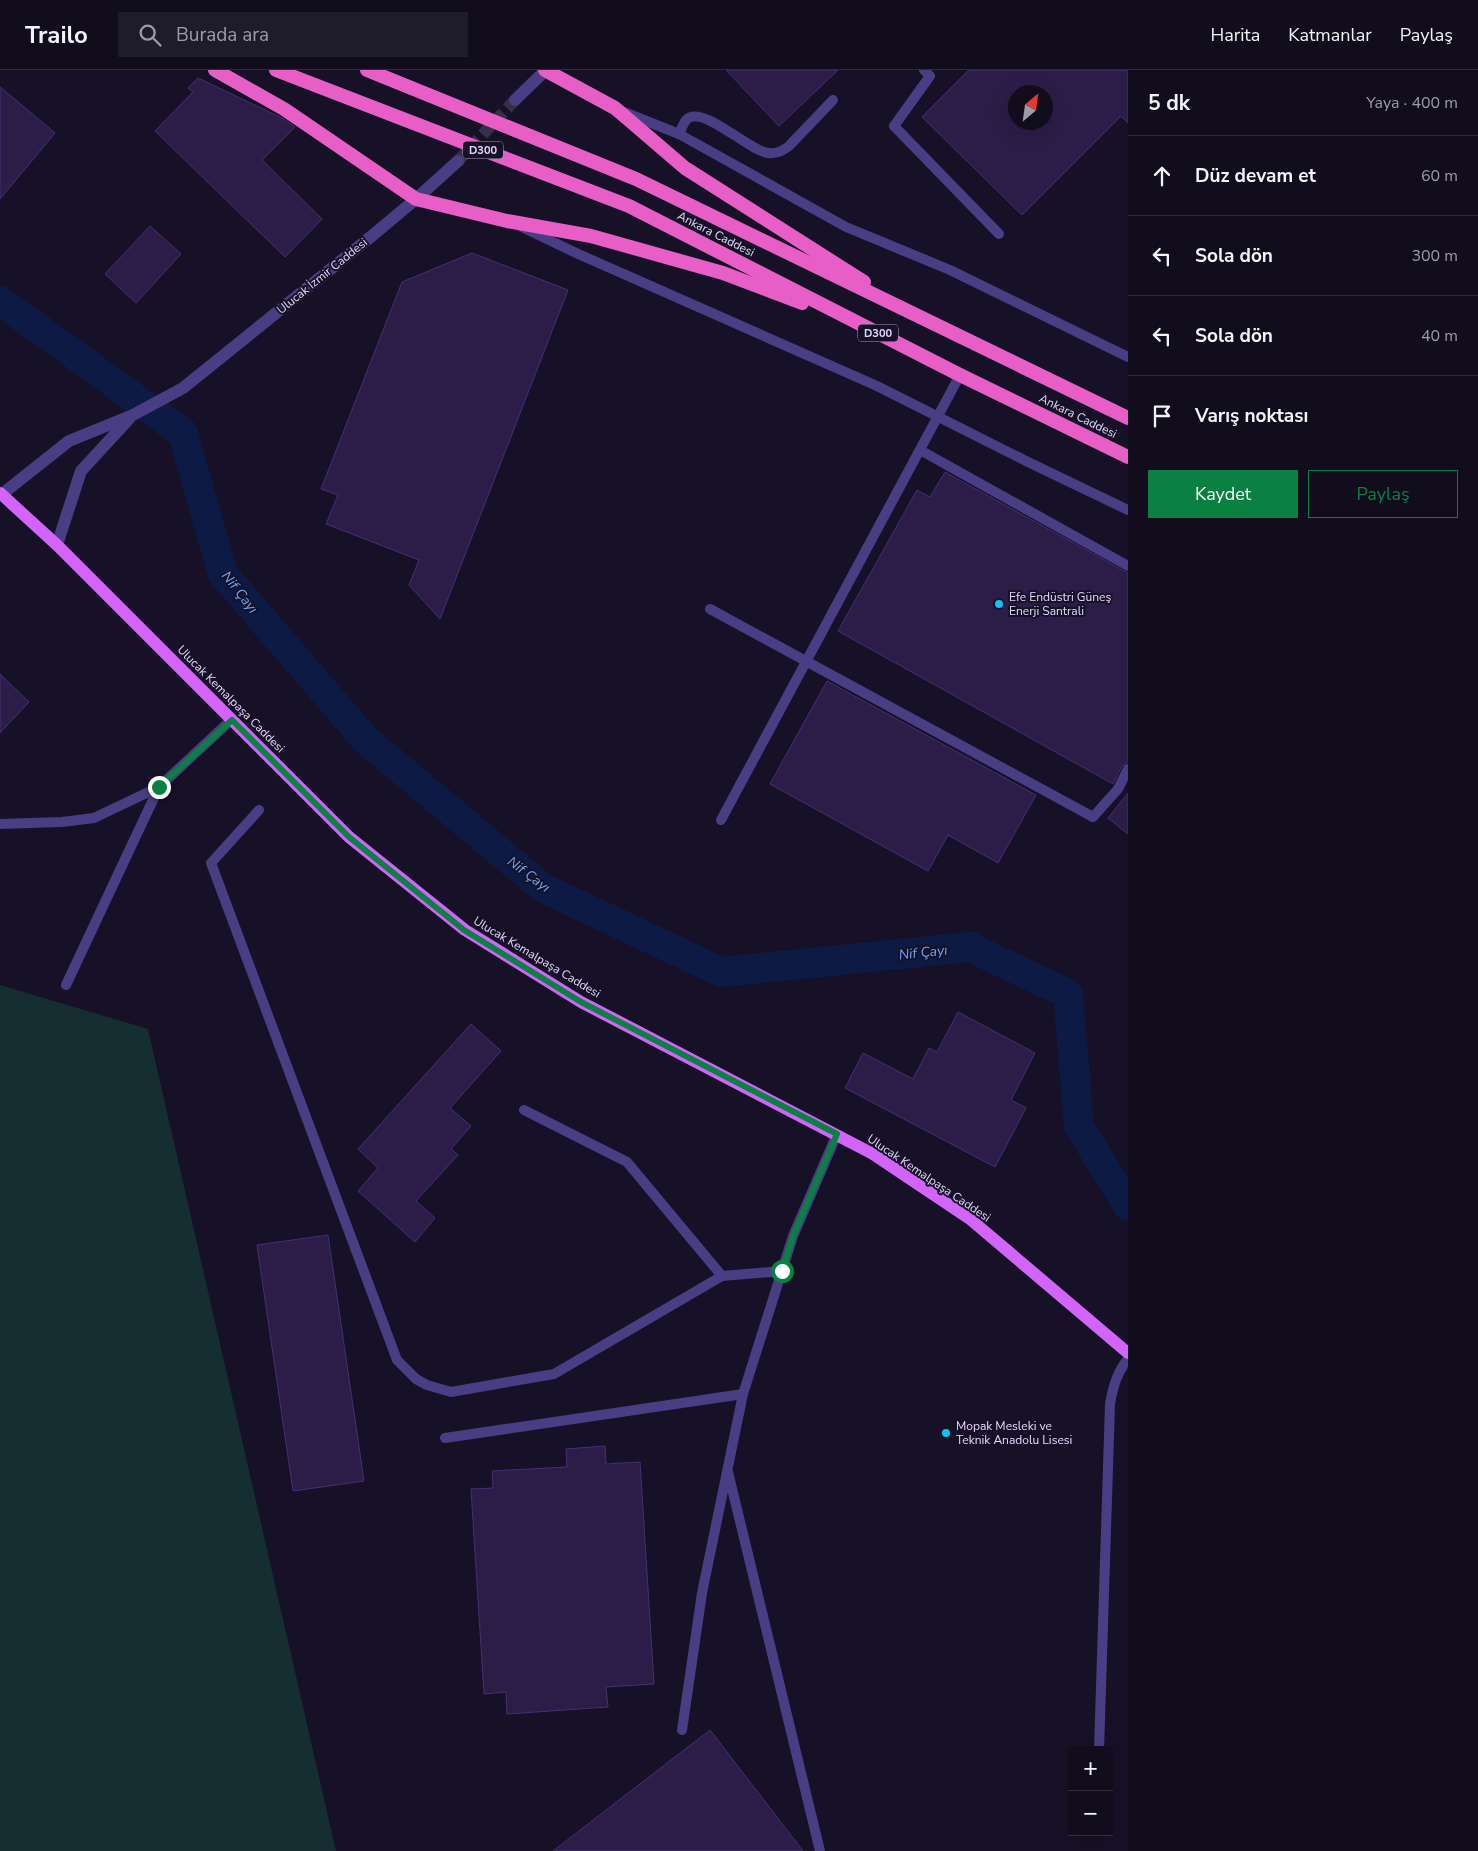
<!DOCTYPE html>
<html lang="tr">
<meta charset="utf-8">
<style>
:root{--surface:#110d1d;--page:#1e1b2a;--text:#f1f3f6;--muted:#9c9ca4;--line:#302d3b;--accent:#0b8043}
body{margin:0;font-family:"Nunito Sans",sans-serif;background:var(--page);color:var(--text)}
.controls{position:absolute;right:15px;bottom:15px;display:grid;overflow:hidden;border-radius:0px;box-shadow:0 5px 20px #0002}
.controls button{width:45px;height:45px;display:grid;place-items:center;padding:0;border:0;border-bottom:1px solid var(--line);background:var(--surface);color:var(--text);font:25px sans-serif}
.compass{position:absolute;left:1008px;top:15px;width:45px;height:45px;border-radius:50%;background:var(--surface);box-shadow:0 5px 20px #0002;rotate:29deg}
.stop{position:absolute;width:15px;height:15px;margin:-11px;border:4px solid #0b8043;border-radius:50%;background:#fff}
.stop.end{background:#0b8043;border-color:#fff;box-shadow:0 1px 5px #0008}
.list{margin:0;padding:0;list-style:none}
h2{display:flex;justify-content:space-between;align-items:center;height:65px;margin:0;padding:0 20px;font-size:21px}
h2 small{font-size:16px;font-weight:400;color:var(--muted)}
.list li{display:grid;grid-template-columns:32px 1fr auto;gap:15px;align-items:center;box-sizing:border-box;height:80px;padding:0 20px;border-top:1px solid var(--line)}
.list b{display:block;font-size:19px;white-space:nowrap}
.list em{font-size:16px;font-style:normal;color:var(--muted)}
.actions{display:flex;gap:10px;padding:15px 20px}
.actions a{flex:1;padding:11px 0;border:1px solid var(--accent);border-radius:0px;text-align:center;font-size:18px;color:var(--accent)}
.actions .main{background:var(--accent);color:#fff}
.icon{flex:none;width:28px;height:28px;fill:none;stroke:currentColor;stroke-width:2;stroke-linecap:round;stroke-linejoin:round}
.map{position:relative;flex:none;width:1128px;height:1781px;overflow:hidden}
header{display:flex;align-items:center;gap:30px;box-sizing:border-box;height:70px;padding:0 25px;background:var(--surface);border-bottom:1px solid var(--line)}
header strong{font-size:24px}
nav{display:flex;gap:28px;margin-inline-start:auto;font-size:18px}
.search{width:350px;height:45px;background:var(--page);display:flex;align-items:center;gap:12px;box-sizing:border-box;padding:0 18px;border-radius:0px;color:var(--muted);font-size:19px}
main{display:flex}
aside{flex:1;background:var(--surface)}
.map>svg:first-child{display:block}
.green{fill:#142e31}
.lines{fill:none;stroke-linecap:round;stroke-linejoin:round}
.river{stroke:#0d1a44;stroke-width:30}
.building{fill:#2b1d47;stroke:#453072;fill-rule:evenodd}
.tertiary-tunnel{stroke:#352f47;stroke-width:12;stroke-dasharray:12 6;stroke-linecap:butt}
.service{stroke:#493e84;stroke-width:10}
.tertiary{stroke:#493e84;stroke-width:12}
.primary{stroke:#d364f9;stroke-width:12}
.trunk{stroke:#e65ec6;stroke-width:14}
.route{stroke:#0b8043;stroke-width:6}
.poi-dot{fill:#0cc3f6;stroke:#171127;stroke-width:2}
.labels{text-anchor:middle;stroke-width:4;stroke-linejoin:round;paint-order:stroke}
.shield{fill:#171127;stroke:#a49cbe;stroke-width:1}
.shield-label{font-size:11px;font-weight:bold;fill:#e1d8fe}
.street-label{font-size:12px;fill:#e1d8fe;stroke:#171127}
.poi-label{font-size:12px;fill:#e1d8fe;stroke:#171127;text-anchor:start}
.water-label{font-size:14px;font-style:italic;fill:#6aa6f9;stroke:#171127}
</style>
<header>
<strong>Trailo</strong>
<div class="search"><svg class="icon" aria-label="search" viewBox="0 0 24 24"><circle cx="10" cy="10" r="6"/><path d="M15 15l6 6"/></svg>Burada ara</div>
<nav><a>Harita</a><a>Katmanlar</a><a>Paylaş</a></nav>
</header>
<main>
<div class="map">
<svg width="1128" height="1781" viewBox="0 0 1128 1781">
<rect width="100%" height="100%" fill="#171127"/>
<polygon class="green" points="0,915 148,959 336,1781 0,1781"/>
<g class="lines">
<polyline class="river" points="0,231 183,363 223,504 366,670 543,818 721,902 970,877 1068,924 1079,1056 1128,1136"/>
</g>
<g class="building">
<polygon points="726,0 838,0 779,56"/>
<path d="M969 0H1128V53L1121 46 1022 145 922 47ZM1016 22H1046V52H1016Z"/>
<polygon points="198,8 282,48 295,57 262,90 322,149 285,187 155,61 193,22 188,18"/>
<polygon points="0,17 55,63 0,129"/>
<polygon points="150,156 181,184 136,233 105,204"/>
<polygon points="472,183 568,220 440,549 409,515 419,490 326,454 338,425 321,419 402,212"/>
<polygon points="945,402 1128,503 1128,692 1122,696 1113,714 838,561 917,420 930,427"/>
<polygon points="0,604 29,632 0,663"/>
<polygon points="827,611 1036,725 998,793 948,765 928,801 770,714"/>
<polygon points="1128,723 1128,764 1108,748"/>
<polygon points="958,942 1035,983 1011,1030 1026,1038 995,1097 845,1018 863,983 913,1009 929,978 937,982"/>
<polygon points="471,954 501,981 450,1038 471,1056 451,1079 458,1085 416,1131 435,1148 415,1172 358,1121 378,1098 358,1079"/>
<polygon points="328,1165 364,1411 293,1421 257,1175"/>
<polygon points="605,1376 606,1394 640,1392 654,1614 606,1617 608,1637 507,1644 506,1622 484,1624 471,1419 493,1418 492,1401 567,1397 566,1379"/>
<polygon points="710,1660 803,1781 553,1781"/>
</g>
<g class="lines">
<polyline class="tertiary-tunnel" points="458,91 515,30"/>
<g class="service">
<polyline points="924,0 930,6 894,56 999,164"/>
<polyline points="624,42 679,64 846,157 950,200 1128,287"/>
<path d="M679 64C681 60 683 54 686 50 701 33 749 81 768 83 776 84 783 81 789 76L833 30"/>
<polyline points="522,157 576,183 877,316 1026,391 1128,440"/>
<polyline points="920,380 1128,496"/>
<polyline points="710,539 1093,747 1118,719 1128,699"/>
<polyline points="259,740 211,793 397,1290 416,1309 427,1315 451,1322 554,1304 722,1206 782,1201"/>
<polyline points="721,750 960,305"/>
<polyline points="0,754 62,752 94,748 159,717"/>
<polyline points="66,915 159,717 231,650"/>
<polyline points="524,1040 627,1092 722,1206"/>
<polyline points="445,1368 743,1324"/>
<polyline points="728,1402 820,1781"/>
<polyline points="682,1660 702,1523 743,1324 793,1166 837,1064"/>
<path d="M1099 1680 1110 1334C1113 1317 1117 1302 1128 1289"/>
</g>
<g class="tertiary">
<polyline points="515,30 546,0"/>
<polyline points="2,424 69,371 133,345 183,318 373,165 416,129 458,91"/>
<polyline points="57,475 81,401 129,349"/>
</g>
<polyline class="primary" points="0,423 57,475 349,767 465,860 581,932 873,1084 970,1149 1128,1283"/>
<g class="trunk">
<polyline points="215,0 284,39 416,129 507,151 591,166 723,203 802,233"/>
<polyline points="276,0 629,136 960,305 1128,387"/>
<polyline points="367,0 636,109 1128,348"/>
<polyline points="545,0 615,38 685,98 864,212"/>
</g>
</g>
<g class="lines">
<polyline class="route" points="159,717 232,650 349,767 464,860 581,932 837,1064 793,1166 782,1201"/>
</g>
<g class="poi-dot">
<circle cx="999" cy="534" r="5"/>
<circle cx="946" cy="1363" r="5"/>
</g>
<g class="labels">
<g class="shield">
<rect x="463" y="71.5" width="40" height="17" rx="4"/>
<rect x="858" y="254.5" width="40" height="17" rx="4"/>
</g>
<g class="shield-label">
<text x="483" y="84">D300</text>
<text x="878" y="267">D300</text>
</g>
<g class="street-label">
<text transform="translate(716 164) rotate(27)" y="4">Ankara Caddesi</text>
<text transform="translate(322 206) rotate(-39)" y="4">Ulucak İzmir Caddesi</text>
<text transform="translate(1078 346) rotate(26)" y="4">Ankara Caddesi</text>
<text transform="translate(231 629) rotate(45)" y="4">Ulucak Kemalpaşa Caddesi</text>
<text transform="translate(537 887) rotate(31)" y="4">Ulucak Kemalpaşa Caddesi</text>
<text transform="translate(929 1108) rotate(34)" y="4">Ulucak Kemalpaşa Caddesi</text>
</g>
<g class="poi-label">
<text x="1009" y="531">Efe Endüstri Güneş<tspan x="1009" dy="14">Enerji Santrali</tspan></text>
<text x="956" y="1360">Mopak Mesleki ve<tspan x="956" dy="14">Teknik Anadolu Lisesi</tspan></text>
</g>
<g class="water-label">
<text transform="translate(240 522) rotate(52)" y="5">Nif Çayı</text>
<text transform="translate(529 804) rotate(37)" y="5">Nif Çayı</text>
<text transform="translate(923 882) rotate(-6)" y="5">Nif Çayı</text>
</g>
</g>
</svg>
<div class="controls">
<button>+</button>
<button>−</button>
</div>
<svg class="compass" viewBox="-18 -18 36 36"><path d="M0-13l5 13h-10z" fill="#e53935"/><path d="M0 13l5-13h-10z" fill="#9c9ca4"/></svg>
<div class="stop" style="left:782px;top:1201px"></div>
<div class="stop end" style="left:159px;top:717px"></div>
</div>
<aside>
<h2>5 dk<small>Yaya · 400 m</small></h2>
<ul class="list">
<li><svg class="icon" aria-label="ahead" viewBox="0 0 24 24"><path d="M12 20V5M6 11l6-6 6 6"/></svg><div><b>Düz devam et</b></div><em>60 m</em></li>
<li><svg class="icon" aria-label="left" viewBox="0 0 24 24"><path d="M17 20v-9H6M10 6l-5 5 5 5"/></svg><div><b>Sola dön</b></div><em>300 m</em></li>
<li><svg class="icon" aria-label="left" viewBox="0 0 24 24"><path d="M17 20v-9H6M10 6l-5 5 5 5"/></svg><div><b>Sola dön</b></div><em>40 m</em></li>
<li><svg class="icon" aria-label="arrive" viewBox="0 0 24 24"><path d="M6 21V4h12l-3 4 3 4H6"/></svg><div><b>Varış noktası</b></div></li>
</ul>
<div class="actions"><a class="main">Kaydet</a><a>Paylaş</a></div>
</aside>
</main>
